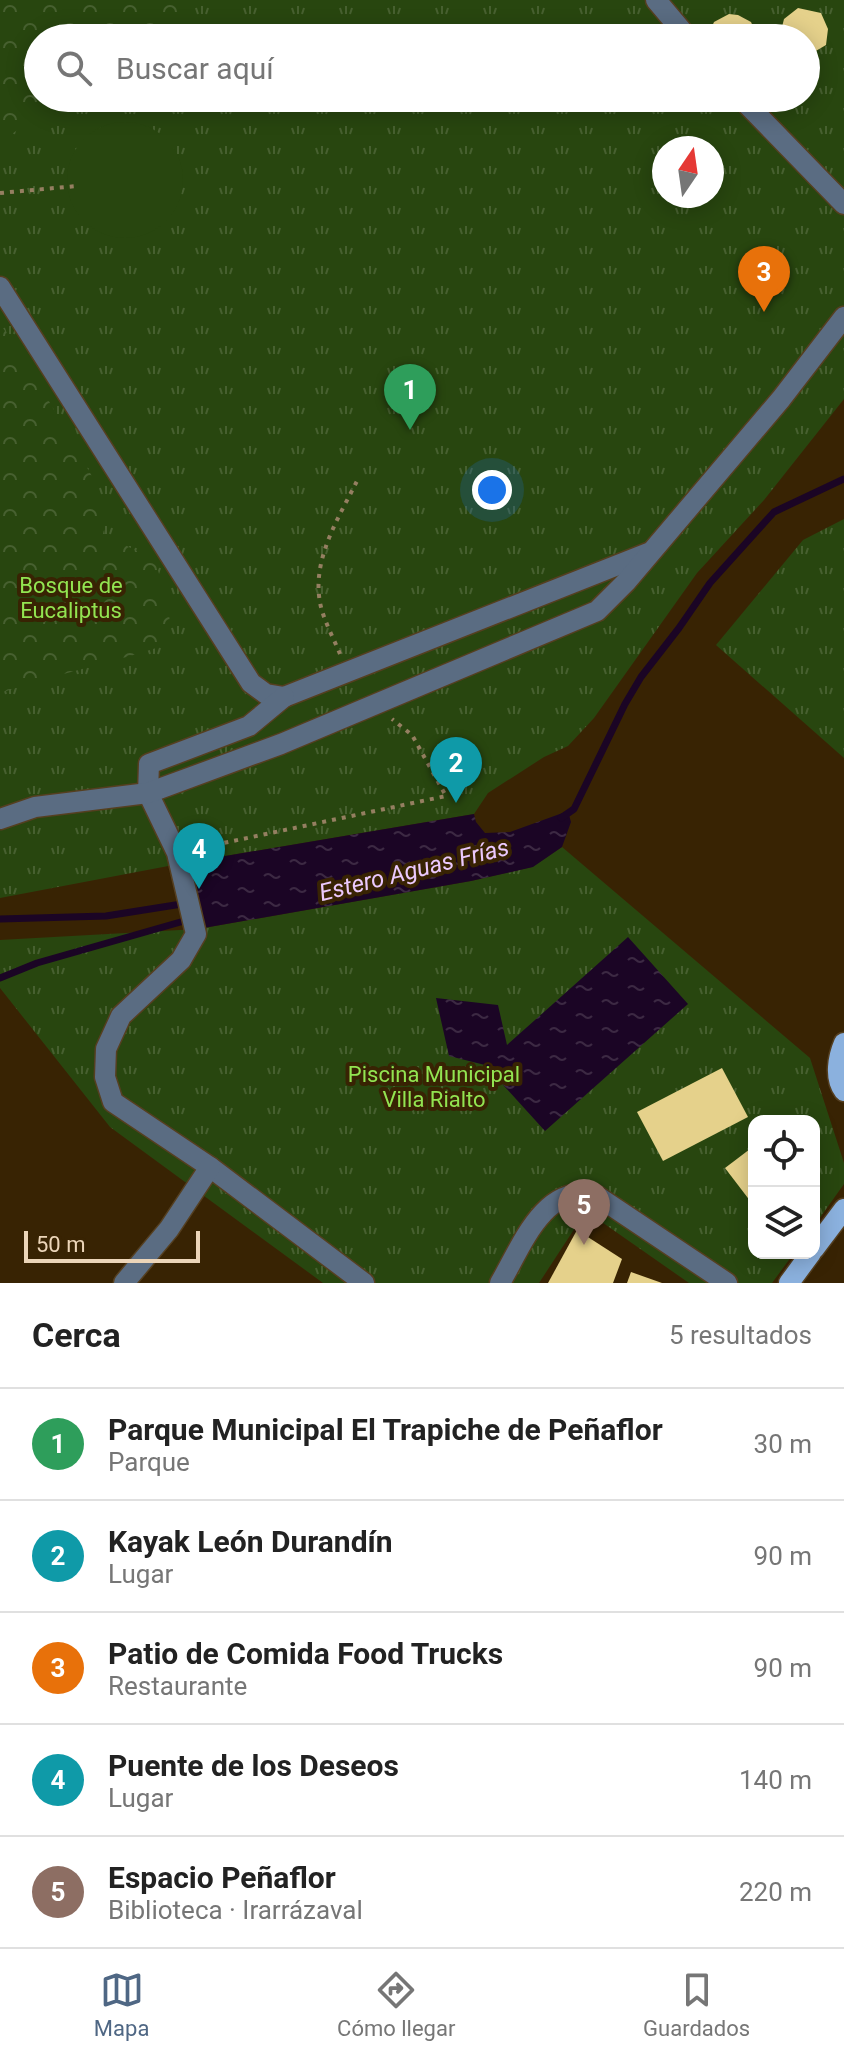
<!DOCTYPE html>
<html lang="es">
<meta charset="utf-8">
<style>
:root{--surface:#fff;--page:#f6f6f6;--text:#222;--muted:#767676;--line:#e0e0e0;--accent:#4f6784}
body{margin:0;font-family:Roboto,sans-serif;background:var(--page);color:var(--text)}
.controls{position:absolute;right:24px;bottom:24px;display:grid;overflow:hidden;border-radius:16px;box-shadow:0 4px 20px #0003}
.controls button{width:72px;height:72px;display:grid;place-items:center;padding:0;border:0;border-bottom:2px solid var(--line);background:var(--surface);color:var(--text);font:40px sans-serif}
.compass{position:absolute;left:652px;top:136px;width:72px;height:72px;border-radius:50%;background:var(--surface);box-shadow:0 4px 20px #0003;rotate:13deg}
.scale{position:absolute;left:24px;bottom:20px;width:176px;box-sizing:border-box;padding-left:8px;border:4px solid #ecd5b9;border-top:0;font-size:22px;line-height:28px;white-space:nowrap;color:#ecd5b9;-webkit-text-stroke:6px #382303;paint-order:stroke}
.you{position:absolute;left:492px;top:490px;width:28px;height:28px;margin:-20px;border:6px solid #fff;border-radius:50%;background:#1a73e8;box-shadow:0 0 0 12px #1a73e833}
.badge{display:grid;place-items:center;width:52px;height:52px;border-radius:50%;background:var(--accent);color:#fff;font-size:26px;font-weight:700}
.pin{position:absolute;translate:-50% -66px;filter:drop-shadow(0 2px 4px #0008)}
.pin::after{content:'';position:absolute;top:42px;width:28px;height:24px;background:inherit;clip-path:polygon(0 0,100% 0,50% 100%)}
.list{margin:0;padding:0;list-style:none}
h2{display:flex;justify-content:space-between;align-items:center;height:104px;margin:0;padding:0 32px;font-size:34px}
h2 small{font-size:26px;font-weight:400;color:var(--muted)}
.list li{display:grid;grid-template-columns:52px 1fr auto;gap:24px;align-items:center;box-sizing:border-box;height:112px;padding:0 32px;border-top:2px solid var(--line)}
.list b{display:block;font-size:30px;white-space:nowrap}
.list p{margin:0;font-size:26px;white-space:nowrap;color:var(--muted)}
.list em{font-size:26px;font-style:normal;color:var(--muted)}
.icon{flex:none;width:44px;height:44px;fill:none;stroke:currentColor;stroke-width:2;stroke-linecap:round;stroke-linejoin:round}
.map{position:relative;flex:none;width:844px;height:1283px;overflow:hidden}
.search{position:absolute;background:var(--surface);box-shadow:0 4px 20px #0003;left:24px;right:24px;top:24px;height:88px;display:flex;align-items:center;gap:20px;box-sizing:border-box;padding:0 28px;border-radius:44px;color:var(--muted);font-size:30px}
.sheet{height:664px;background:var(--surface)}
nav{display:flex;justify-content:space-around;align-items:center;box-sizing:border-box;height:112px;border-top:2px solid var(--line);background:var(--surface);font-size:22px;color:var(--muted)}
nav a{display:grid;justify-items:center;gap:4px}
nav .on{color:var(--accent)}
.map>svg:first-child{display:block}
.grass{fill:url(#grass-tufts);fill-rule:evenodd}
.forest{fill:url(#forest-crowns)}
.garden{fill:#28460f}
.water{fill:url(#water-ripples)}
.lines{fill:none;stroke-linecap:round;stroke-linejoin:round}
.stream{stroke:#1b0525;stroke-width:7}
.building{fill:#e5d18b}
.minor-casing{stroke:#553f20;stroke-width:23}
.major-casing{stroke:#553f20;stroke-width:23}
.path{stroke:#957f61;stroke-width:4;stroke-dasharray:4 6;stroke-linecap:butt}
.minor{stroke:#5a6c82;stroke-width:20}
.major{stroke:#8bb1de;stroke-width:20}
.labels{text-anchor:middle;stroke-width:8;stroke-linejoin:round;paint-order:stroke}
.park-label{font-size:22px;fill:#92e451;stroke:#382303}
.water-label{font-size:24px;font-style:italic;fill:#ebc9fd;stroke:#382303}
</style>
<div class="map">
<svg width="844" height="1283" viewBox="0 0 844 1283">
<defs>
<pattern id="grass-tufts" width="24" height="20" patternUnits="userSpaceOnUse" patternTransform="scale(2)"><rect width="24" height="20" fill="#28460f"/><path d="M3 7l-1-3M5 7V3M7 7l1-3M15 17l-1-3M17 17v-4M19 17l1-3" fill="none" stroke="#476030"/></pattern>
<pattern id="forest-crowns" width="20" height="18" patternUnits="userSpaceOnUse" patternTransform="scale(2)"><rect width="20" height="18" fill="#28460f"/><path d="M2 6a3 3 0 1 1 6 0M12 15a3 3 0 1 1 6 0" fill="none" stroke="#476030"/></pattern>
<pattern id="water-ripples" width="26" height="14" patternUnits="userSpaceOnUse" patternTransform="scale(2)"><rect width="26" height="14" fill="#1b0525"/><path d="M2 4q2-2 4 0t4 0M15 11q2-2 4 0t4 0" fill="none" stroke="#3c2943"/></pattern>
</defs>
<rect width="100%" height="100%" fill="#382303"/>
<g class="grass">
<path d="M0 0H844V399L764 500 697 573 594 718 568 746 544 757 488 793 474 814 184 863 0 898ZM38 38H806V98H38ZM664 148H712V196H664Z"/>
<polygon points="844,519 844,758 716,645 803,540"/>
<polygon points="562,847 810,1058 844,1163 844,1184 814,1226 814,1121 754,1121 754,1253 794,1253 772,1283 689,1283 586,1211 539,1283 323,1283 110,1127 0,988 0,940 198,929 471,881 532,867"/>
</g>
<g class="forest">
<polygon points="0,0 194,0 146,38 38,38 38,98 64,98 0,142"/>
<path d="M0 324 23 356 97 485 105 535 155 560 168 605 172 643C115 662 57 674 0 693Z"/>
</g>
<circle class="garden" cx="125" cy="180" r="58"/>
<g class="water">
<polygon points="568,811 571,822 562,847 533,867 471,881 198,929 184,863 474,814 476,822 485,833 510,832"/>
<polygon points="628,937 688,1004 545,1131 485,1065 449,1056 436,998 498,1005 507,1045"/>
</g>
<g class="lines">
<g class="stream">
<polyline points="561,818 574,809 625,704 641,677 679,628 710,583 774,512 844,479"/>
<polyline points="0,919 106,916 188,903"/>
<polyline points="0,978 37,963 191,919"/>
</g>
</g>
<g class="building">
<polygon points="798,8 821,13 828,29 826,45 809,55 806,54 806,38 782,38 780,35 784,19"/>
<polygon points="729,14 738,15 751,22 758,38 707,38 714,22"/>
<polygon points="722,1068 748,1117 663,1161 637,1112"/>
<polygon points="754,1146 754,1206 725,1168"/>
<polygon points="577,1230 622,1259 613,1283 548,1283"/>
<polygon points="631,1272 662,1283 627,1283"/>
</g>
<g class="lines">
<g class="minor-casing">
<g id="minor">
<polyline points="656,0 688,38"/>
<polyline points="741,98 844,204"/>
<polyline points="0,287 251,683 266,694 284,697 648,553"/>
<polyline points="284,697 249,726 149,764 148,793 177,853 196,934 181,960 121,1016 106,1049 105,1077 113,1102 210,1167 364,1283"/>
<polyline points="0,819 35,807 148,793 281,744 597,611 626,582 781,399 844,317"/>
<polyline points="124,1283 169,1229 210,1167"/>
<path d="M500 1283C522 1246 542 1186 594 1194L727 1283"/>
</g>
</g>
<g class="major-casing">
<g id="major">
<path d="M844 1043C838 1057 834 1078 844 1091"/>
<polyline points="814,1249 844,1209"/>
<polyline points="789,1283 811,1253"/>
</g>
</g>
<g class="path">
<polyline points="0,193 77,186"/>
<path d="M340 654C334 639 325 623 321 607 310 562 338 519 357 481"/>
<polyline points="195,849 446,796 412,735 392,719"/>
</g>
<use href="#minor" class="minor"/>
<use href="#major" class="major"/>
</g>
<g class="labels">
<g class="park-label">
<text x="71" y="593">Bosque de<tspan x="71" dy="25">Eucaliptus</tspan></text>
<text x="434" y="1082">Piscina Municipal<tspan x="434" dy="25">Villa Rialto</tspan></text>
</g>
<g class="water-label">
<text transform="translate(414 870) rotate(-14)" y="8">Estero Aguas Frías</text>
</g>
</g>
</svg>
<div class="controls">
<button><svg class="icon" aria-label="locate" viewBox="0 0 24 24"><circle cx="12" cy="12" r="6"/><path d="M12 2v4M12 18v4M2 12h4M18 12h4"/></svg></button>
<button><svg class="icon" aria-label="layers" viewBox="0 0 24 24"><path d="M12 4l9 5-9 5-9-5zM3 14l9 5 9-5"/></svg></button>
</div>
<svg class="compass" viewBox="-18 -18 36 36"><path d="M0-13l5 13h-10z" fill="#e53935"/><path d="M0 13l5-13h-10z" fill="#767676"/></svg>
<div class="scale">50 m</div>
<div class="you"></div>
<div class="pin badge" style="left:410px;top:430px;background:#2e9e5b">1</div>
<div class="pin badge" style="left:456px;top:803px;background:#0f9aa8">2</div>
<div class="pin badge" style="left:764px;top:312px;background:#e8710a">3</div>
<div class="pin badge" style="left:199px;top:889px;background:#0f9aa8">4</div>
<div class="pin badge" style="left:584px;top:1245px;background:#8d6e63">5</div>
<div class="search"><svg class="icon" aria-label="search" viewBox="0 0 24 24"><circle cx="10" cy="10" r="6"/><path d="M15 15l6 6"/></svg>Buscar aquí</div>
</div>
<section class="sheet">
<h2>Cerca<small>5 resultados</small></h2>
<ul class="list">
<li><span class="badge" style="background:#2e9e5b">1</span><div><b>Parque Municipal El Trapiche de Peñaflor</b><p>Parque</p></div><em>30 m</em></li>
<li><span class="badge" style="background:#0f9aa8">2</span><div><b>Kayak León Durandín</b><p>Lugar</p></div><em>90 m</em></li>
<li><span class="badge" style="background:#e8710a">3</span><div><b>Patio de Comida Food Trucks</b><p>Restaurante</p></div><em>90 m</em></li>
<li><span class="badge" style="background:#0f9aa8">4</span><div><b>Puente de los Deseos</b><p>Lugar</p></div><em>140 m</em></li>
<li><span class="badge" style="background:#8d6e63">5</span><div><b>Espacio Peñaflor</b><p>Biblioteca · Irarrázaval</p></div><em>220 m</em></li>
</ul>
</section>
<nav>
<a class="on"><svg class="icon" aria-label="map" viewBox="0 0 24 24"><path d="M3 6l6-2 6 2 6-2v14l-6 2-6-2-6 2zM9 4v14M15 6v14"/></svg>Mapa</a>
<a><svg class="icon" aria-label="directions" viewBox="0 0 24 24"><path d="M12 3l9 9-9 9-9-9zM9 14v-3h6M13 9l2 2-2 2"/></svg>Cómo llegar</a>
<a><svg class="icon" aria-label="saved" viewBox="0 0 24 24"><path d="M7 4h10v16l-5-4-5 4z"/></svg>Guardados</a>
</nav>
